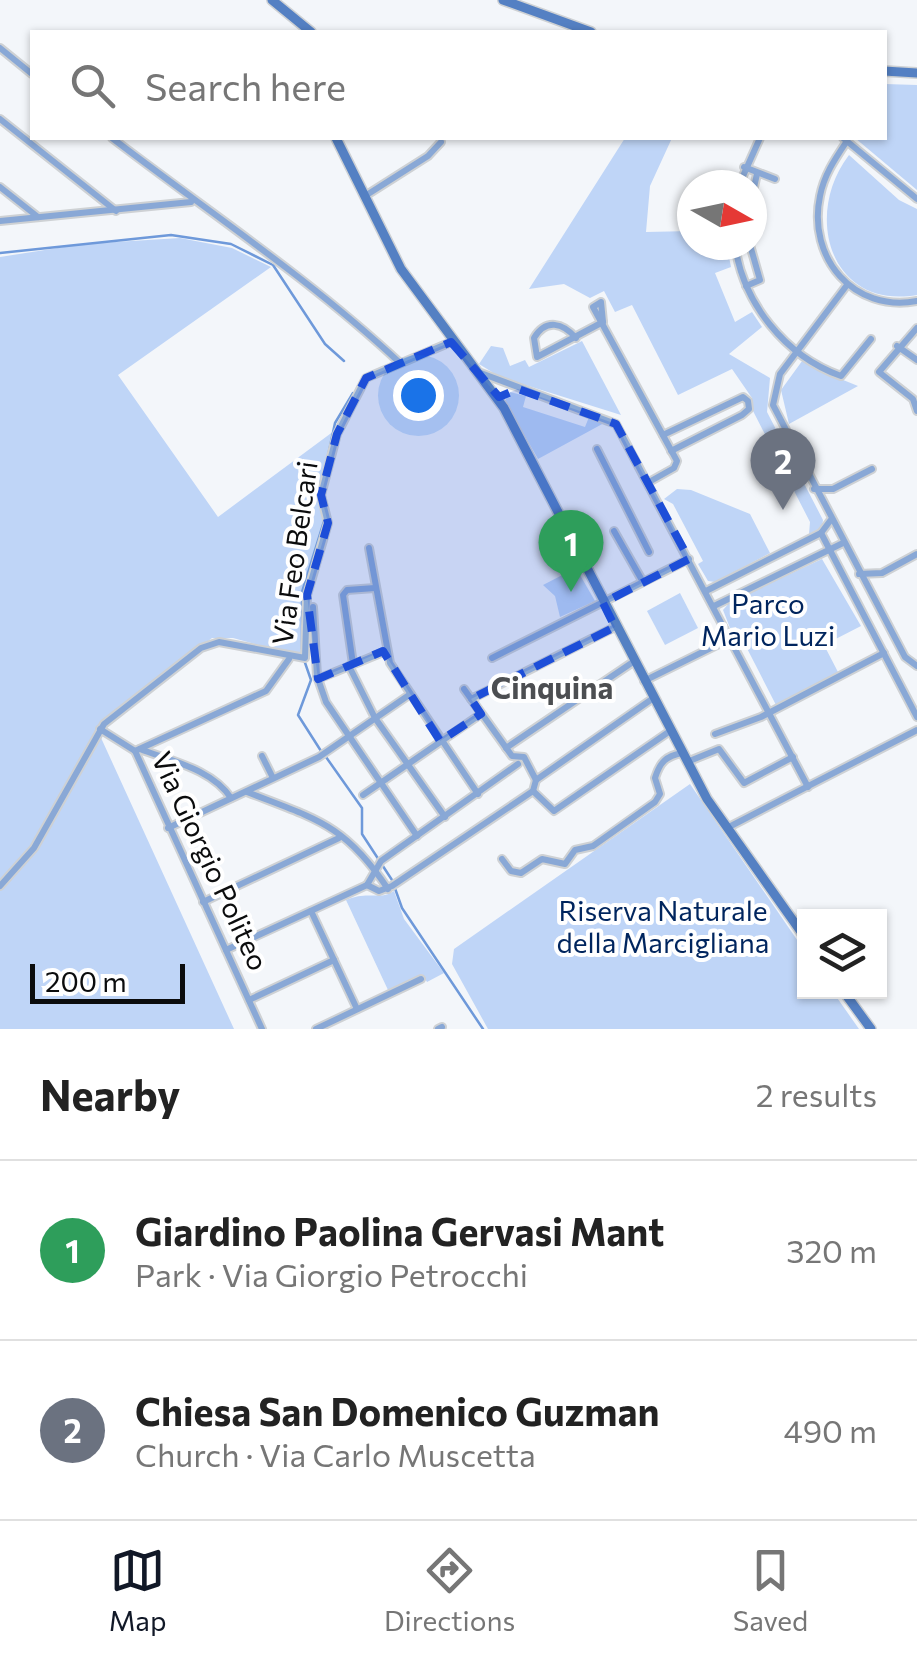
<!DOCTYPE html>
<meta charset="utf-8">
<style>
:root{--surface:#fff;--page:#f2f2f2;--text:#222;--muted:#767676;--line:#e0e0e0;--accent:#111827}
body{margin:0;font-family:Commissioner,sans-serif;background:var(--page);color:var(--text)}
.controls{position:absolute;right:30px;bottom:30px;display:grid;overflow:hidden;border-radius:0px;box-shadow:0 2px 8px #0004}
.controls button{width:90px;height:90px;display:grid;place-items:center;padding:0;border:0;border-bottom:2px solid var(--line);background:var(--surface);color:var(--text);font:50px sans-serif}
.compass{position:absolute;left:677px;top:170px;width:90px;height:90px;border-radius:50%;background:var(--surface);box-shadow:0 2px 8px #0004;rotate:99deg}
.scale{position:absolute;left:30px;bottom:25px;width:155px;box-sizing:border-box;padding-left:10px;border:5px solid #0b0c0d;border-top:0;font-size:28px;line-height:35px;white-space:nowrap;color:#0b0c0d;-webkit-text-stroke:8px #fff;paint-order:stroke}
.you{position:absolute;left:418px;top:395px;width:35px;height:35px;margin:-25px;border:8px solid #fff;border-radius:50%;background:#1a73e8;box-shadow:0 0 0 15px #1a73e833}
.badge{display:grid;place-items:center;width:65px;height:65px;border-radius:50%;background:var(--accent);color:#fff;font-size:32px;font-weight:700}
.pin{position:absolute;translate:-50% -82px;filter:drop-shadow(0 2px 5px #0008)}
.pin::after{content:'';position:absolute;top:52px;width:35px;height:30px;background:inherit;clip-path:polygon(0 0,100% 0,50% 100%)}
.list{margin:0;padding:0;list-style:none}
h2{display:flex;justify-content:space-between;align-items:center;height:130px;margin:0;padding:0 40px;font-size:42px}
h2 small{font-size:32px;font-weight:400;color:var(--muted)}
.list li{display:grid;grid-template-columns:65px 1fr auto;gap:30px;align-items:center;box-sizing:border-box;height:180px;padding:0 40px;border-top:2px solid var(--line)}
.list b{display:block;font-size:38px;white-space:nowrap}
.list p{margin:0;font-size:32px;white-space:nowrap;color:var(--muted)}
.list em{font-size:32px;font-style:normal;color:var(--muted)}
.icon{flex:none;width:55px;height:55px;fill:none;stroke:currentColor;stroke-width:2;stroke-linecap:round;stroke-linejoin:round}
.map{position:relative;flex:none;width:917px;height:1029px;overflow:hidden}
.search{position:absolute;background:var(--surface);box-shadow:0 2px 8px #0004;left:30px;right:30px;top:30px;height:110px;display:flex;align-items:center;gap:25px;box-sizing:border-box;padding:0 35px;border-radius:0px;color:var(--muted);font-size:38px}
.sheet{height:490px;background:var(--surface)}
nav{display:flex;justify-content:space-around;align-items:center;box-sizing:border-box;height:140px;border-top:2px solid var(--line);background:var(--surface);font-size:28px;color:var(--muted)}
nav a{display:grid;justify-items:center;gap:5px}
nav .on{color:var(--accent)}
.map>svg:first-child{display:block}
.green{fill:#bfd5f7}
.lines{fill:none;stroke-linecap:round;stroke-linejoin:round}
.stream{stroke:#6e99da;stroke-width:2.5}
.street-casing{stroke:#ced1d4;stroke-width:10}
.secondary-casing{stroke:#ced1d4;stroke-width:12}
.street{stroke:#89a8d6;stroke-width:6}
.secondary{stroke:#5480c3;stroke-width:9}
.marked{fill:#1d4ed8;fill-opacity:0.2;stroke:#1d4ed8;stroke-width:8;stroke-dasharray:20 12;stroke-linejoin:round}
.labels{text-anchor:middle;stroke-width:8;stroke-linejoin:round;paint-order:stroke}
.street-label{font-size:28px;fill:#0b0c0d;stroke:#fff}
.park-label{font-size:28px;fill:#00255e;stroke:#fff}
.neighbourhood-label{font-size:30px;font-weight:bold;fill:#4c4e51;stroke:#fff}
</style>
<div class="map">
<svg width="917" height="1029" viewBox="0 0 917 1029">
<rect width="100%" height="100%" fill="#f3f6fa"/>
<g class="green">
<polygon points="885,84 917,85 917,190 855,138 884,138"/>
<polygon points="625,138 672,138 650,186 646,232 692,231 692,245 711,245 713,254 728,252 731,267 715,273 735,322 752,312 762,327 729,354 770,378 767,412 823,520 822,527 809,534 810,522 752,409 752,398 732,369 678,395 632,305 615,312 604,291 590,298 564,284 529,289"/>
<path d="M849 155 899 200 917 209V295C830 310 803 215 849 155Z"/>
<polygon points="180,238 232,248 271,267 118,375 218,517 334,431 322,483 327,516 304,593 305,651 300,656 233,638 212,638 97,729 234,1029 0,1029 0,257 83,244"/>
<polygon points="582,341 621,415 500,377 479,364 491,346 503,348 510,366 525,360 529,367"/>
<polygon points="805,357 826,373 858,386 789,424 781,390"/>
<polygon points="510,392 526,396 523,407 585,427 589,417 606,422 538,459 505,401"/>
<polygon points="677,489 691,490 750,514 770,553 715,582 708,581 698,564 703,561 673,504 664,499"/>
<polygon points="822,559 861,626 824,645 838,672 776,705 736,627 730,628 723,610 730,602"/>
<polygon points="576,568 595,601 560,617 555,596 543,585"/>
<polygon points="680,593 698,628 665,645 647,611"/>
<polygon points="690,784 804,950 804,992 833,992 859,1029 488,1029 452,964 454,949"/>
<path d="M394 891 404 919 444 973 427 982 422 974 388 990 346 900C369 890 379 901 394 891Z"/>
</g>
<g class="lines">
<g class="stream">
<polyline points="0,253 171,235 231,244 273,265 325,344 344,361"/>
<polyline points="326,465 335,423 353,393"/>
<polyline points="320,504 321,483"/>
<polyline points="302,649 302,592 324,521"/>
<polyline points="303,657 311,680 298,715 321,751"/>
<polyline points="326,757 362,808 362,834 392,880 402,908 483,1029"/>
</g>
<g class="street-casing">
<g id="street">
<polyline points="0,48 32,74"/>
<polyline points="0,119 116,211"/>
<path d="M112 138C210 213 310 279 400 363"/>
<polyline points="843,138 917,199"/>
<path d="M847 141C835 159 824 175 820 196 807 258 854 313 917 301"/>
<polyline points="744,167 775,179"/>
<polyline points="739,185 760,138"/>
<polyline points="0,187 38,217"/>
<polyline points="365,196 428,156 441,142"/>
<polyline points="752,196 757,174"/>
<polyline points="0,221 191,202"/>
<path d="M735 245C743 303 785 356 841 376L871 339"/>
<polyline points="847,285 780,374 773,405 905,657 917,666"/>
<polyline points="746,286 760,280 750,245"/>
<polyline points="603,322 601,302 593,307 677,461 674,468 649,482"/>
<polyline points="917,328 879,372 913,399 917,411"/>
<path d="M576 338C563 323 546 318 534 338L537 357 603 322"/>
<polyline points="897,346 917,360"/>
<polyline points="478,372 616,424 808,787"/>
<polyline points="663,435 743,397 748,401 749,409 742,415 671,451"/>
<polyline points="597,449 649,552"/>
<polyline points="814,489 833,489 872,469"/>
<polyline points="614,531 643,582"/>
<polyline points="821,533 917,717"/>
<polyline points="369,548 390,663 478,794"/>
<polyline points="859,574 882,573 917,554"/>
<polyline points="706,591 821,533 830,521"/>
<polyline points="714,606 843,543"/>
<polyline points="313,607 317,676 326,702 417,836"/>
<polyline points="492,658 689,559"/>
<polyline points="353,664 343,595 347,590 375,588"/>
<polyline points="349,666 375,718 445,817"/>
<polyline points="318,679 386,651"/>
<polyline points="644,681 731,638"/>
<polyline points="464,689 512,756 524,757 536,780"/>
<polyline points="471,699 615,627"/>
<polyline points="100,729 135,751"/>
<polyline points="715,734 761,717 884,653"/>
<polyline points="506,748 633,662"/>
<path d="M140 749C171 761 212 769 231 798"/>
<polyline points="135,751 262,1029"/>
<polyline points="135,751 266,691 289,659"/>
<polyline points="262,756 273,778"/>
<polyline points="687,762 719,749 744,783 793,757"/>
<polyline points="536,780 652,699"/>
<polyline points="533,791 554,811 670,731"/>
<path d="M247 792C316 819 345 824 388 889"/>
<polyline points="363,795 481,714"/>
<polyline points="168,828 319,757 409,695"/>
<polyline points="727,828 917,730"/>
<path d="M502 859 511 871 521 873 542 859 565 864 575 850 593 846 655 802 660 794 655 778C660 762 666 756 682 753"/>
<polyline points="367,885 379,891 392,886 533,791 536,780"/>
<polyline points="367,885 381,861 518,764"/>
<polyline points="0,886 34,848 104,724 201,648 219,642 305,658 307,595 328,523 321,495 337,434 366,378 451,342"/>
<polyline points="203,902 339,838"/>
<polyline points="311,911 357,1009"/>
<polyline points="226,950 367,885"/>
<polyline points="249,1000 334,960"/>
<polyline points="316,1029 421,979"/>
<polyline points="438,1029 442,1027"/>
</g>
</g>
<g class="secondary-casing">
<g id="secondary">
<polyline points="272,0 311,32"/>
<polyline points="503,0 591,32"/>
<polyline points="884,71 917,73"/>
<polyline points="336,138 401,269 504,408 707,799 804,936"/>
<polyline points="844,992 871,1029"/>
</g>
</g>
<use href="#street" class="street"/>
<use href="#secondary" class="secondary"/>
</g>
<path class="marked" d="M451 342 499 397 518 389 616 424 689 559 603 603 615 627 471 699 481 714 440 741 383 651 318 679 307 595 328 523 321 495 337 434 366 378Z"/>
<g class="labels">
<g class="street-label">
<text transform="translate(295 553) rotate(-82)" y="10">Via Feo Belcari</text>
<text transform="translate(210 861) rotate(65)" y="10">Via Giorgio Politeo</text>
</g>
<g class="park-label">
<text x="768" y="614">Parco<tspan x="768" dy="32">Mario Luzi</tspan></text>
<text x="663" y="921">Riserva Naturale<tspan x="663" dy="32">della Marcigliana</tspan></text>
</g>
<g class="neighbourhood-label">
<text x="552" y="699">Cinquina</text>
</g>
</g>
</svg>
<div class="controls">
<button><svg class="icon" aria-label="layers" viewBox="0 0 24 24"><path d="M12 4l9 5-9 5-9-5zM3 14l9 5 9-5"/></svg></button>
</div>
<svg class="compass" viewBox="-18 -18 36 36"><path d="M0-13l5 13h-10z" fill="#e53935"/><path d="M0 13l5-13h-10z" fill="#767676"/></svg>
<div class="scale">200 m</div>
<div class="you"></div>
<div class="pin badge" style="left:571px;top:592px;background:#2e9e5b">1</div>
<div class="pin badge" style="left:783px;top:510px;background:#6b7280">2</div>
<div class="search"><svg class="icon" aria-label="search" viewBox="0 0 24 24"><circle cx="10" cy="10" r="6"/><path d="M15 15l6 6"/></svg>Search here</div>
</div>
<section class="sheet">
<h2>Nearby<small>2 results</small></h2>
<ul class="list">
<li><span class="badge" style="background:#2e9e5b">1</span><div><b>Giardino Paolina Gervasi Mant</b><p>Park · Via Giorgio Petrocchi</p></div><em>320 m</em></li>
<li><span class="badge" style="background:#6b7280">2</span><div><b>Chiesa San Domenico Guzman</b><p>Church · Via Carlo Muscetta</p></div><em>490 m</em></li>
</ul>
</section>
<nav>
<a class="on"><svg class="icon" aria-label="map" viewBox="0 0 24 24"><path d="M3 6l6-2 6 2 6-2v14l-6 2-6-2-6 2zM9 4v14M15 6v14"/></svg>Map</a>
<a><svg class="icon" aria-label="directions" viewBox="0 0 24 24"><path d="M12 3l9 9-9 9-9-9zM9 14v-3h6M13 9l2 2-2 2"/></svg>Directions</a>
<a><svg class="icon" aria-label="saved" viewBox="0 0 24 24"><path d="M7 4h10v16l-5-4-5 4z"/></svg>Saved</a>
</nav>
